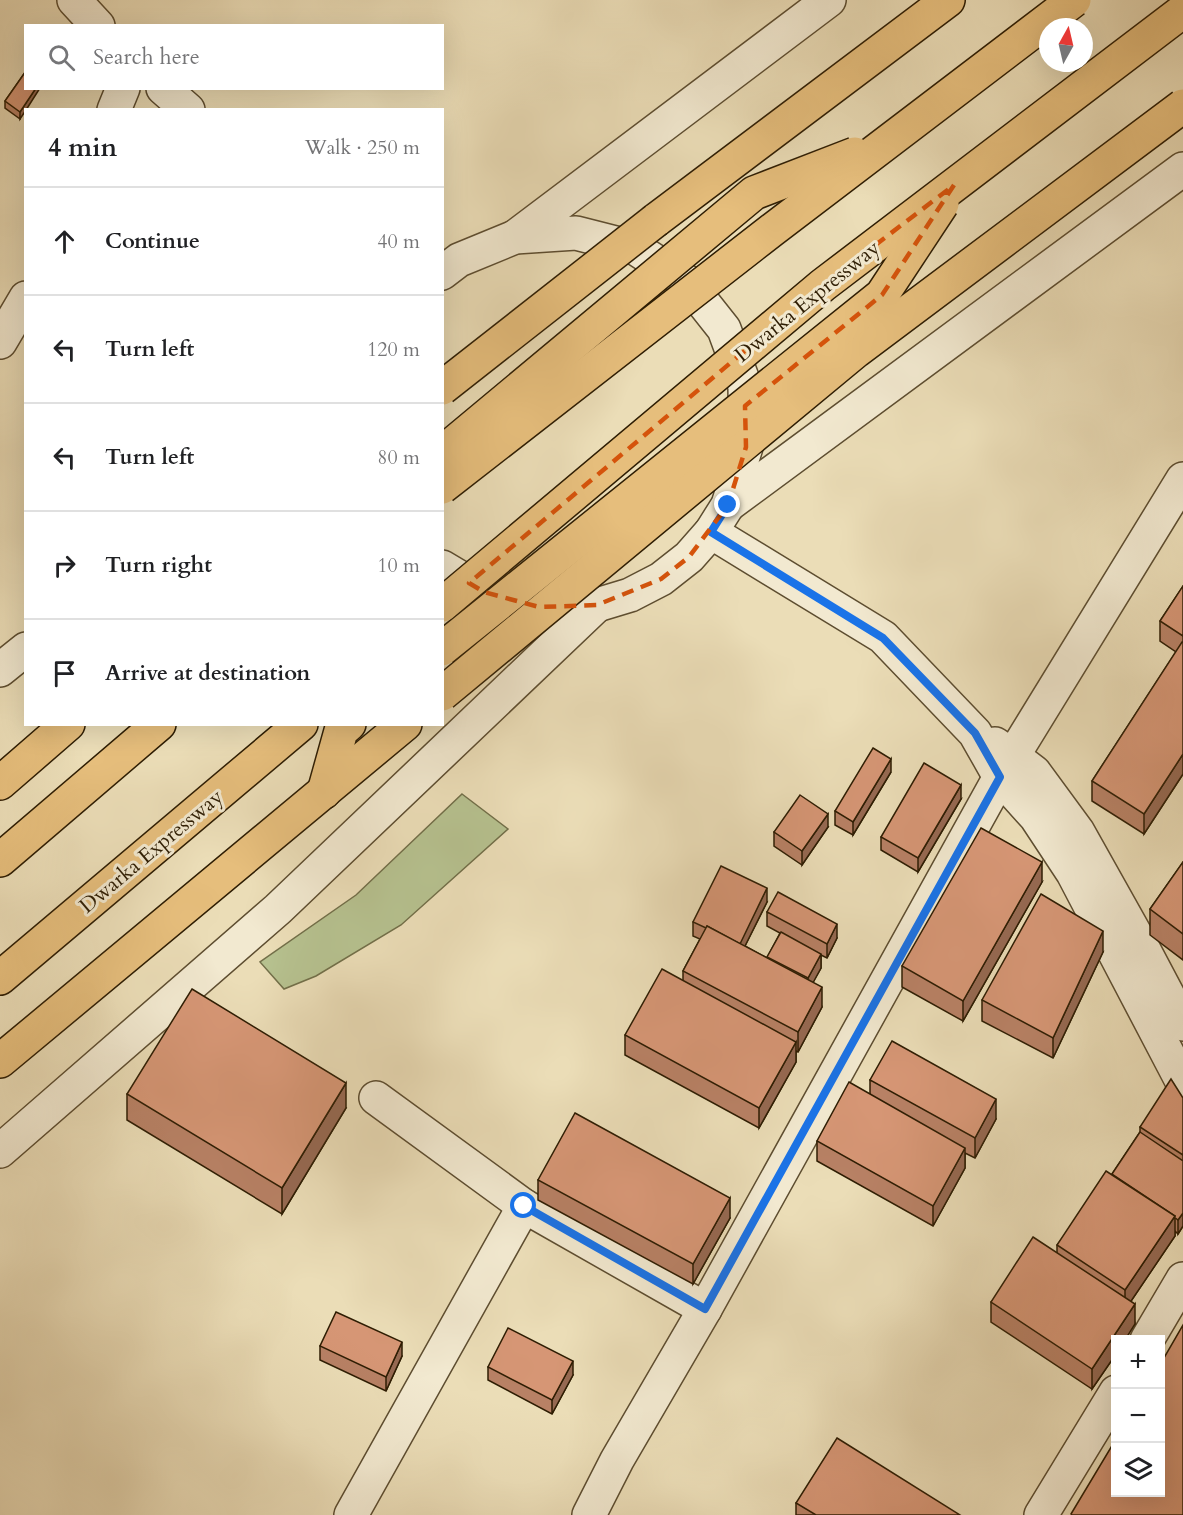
<!DOCTYPE html>
<meta charset="utf-8">
<style>
:root{--surface:#fff;--page:#f2f2f2;--text:#202124;--muted:#757577;--line:#e0e0e0}
body{margin:0;font-family:Cardo,serif;background:var(--page);color:var(--text)}
.controls{position:absolute;right:18px;bottom:18px;display:grid;overflow:hidden;border-radius:0px;box-shadow:0 6px 24px #0002}
.controls button{width:54px;height:54px;display:grid;place-items:center;padding:0;border:0;border-bottom:2px solid var(--line);background:var(--surface);color:var(--text);font:30px sans-serif}
.compass{position:absolute;left:1039px;top:18px;width:54px;height:54px;border-radius:50%;background:var(--surface);box-shadow:0 6px 24px #0002;rotate:8deg}
.stop{position:absolute;width:18px;height:18px;margin:-14px;border:4px solid #1a73e8;border-radius:50%;background:#fff}
.stop.end{background:#1a73e8;border-color:#fff;box-shadow:0 2px 6px #0008}
.list{margin:0;padding:0;list-style:none}
h2{display:flex;justify-content:space-between;align-items:center;height:78px;margin:0;padding:0 24px;font-size:26px}
h2 small{font-size:20px;font-weight:400;color:var(--muted)}
.list li{display:grid;grid-template-columns:39px 1fr auto;gap:18px;align-items:center;box-sizing:border-box;height:108px;padding:0 24px;border-top:2px solid var(--line)}
.list b{display:block;font-size:22px;white-space:nowrap}
.list em{font-size:20px;font-style:normal;color:var(--muted)}
.icon{flex:none;width:33px;height:33px;fill:none;stroke:currentColor;stroke-width:2;stroke-linecap:round;stroke-linejoin:round}
.map{position:relative;flex:none;width:1183px;height:1515px;overflow:hidden}
.search{position:absolute;background:var(--surface);box-shadow:0 6px 24px #0002;left:24px;top:24px;width:420px;height:66px;display:flex;align-items:center;gap:15px;box-sizing:border-box;padding:0 21px;border-radius:0px;color:var(--muted);font-size:22px}
.panel{position:absolute;background:var(--surface);box-shadow:0 6px 24px #0002;left:24px;top:108px;width:420px;height:618px;border-radius:0px}
.map>svg:first-child{display:block}
.green{fill:#b6c18f;stroke:#726f49;stroke-width:1.5}
.lines{fill:none;stroke-linecap:round;stroke-linejoin:round}
.minor-casing{stroke:#5d4d30;stroke-width:36}
.major-casing{stroke:#2e1d03;stroke-width:36}
.highway-casing{stroke:#2e1d03;stroke-width:36}
.minor{stroke:#f2e9d0;stroke-width:33}
.major{stroke:#e6be7c;stroke-width:33}
.highway{stroke:#e6be7c;stroke-width:33}
.major-bridge-casing{stroke:#2e1d03;stroke-width:36;stroke-linecap:butt}
.highway-bridge-casing{stroke:#2e1d03;stroke-width:36;stroke-linecap:butt}
.major-bridge{stroke:#e6be7c;stroke-width:33}
.highway-bridge{stroke:#e6be7c;stroke-width:33}
.wall{fill:#b88165;stroke:#2e1d03;stroke-width:1.5}
.shaded-wall{fill:#966952;stroke:#2e1d03;stroke-width:1.5}
.building{fill:#d69675;stroke:#2e1d03;stroke-width:1.5}
.route{stroke:#1a73e8;stroke-width:8}
.marked{fill:none;stroke:#d5530b;stroke-width:4.5;stroke-dasharray:12 8;stroke-linejoin:round}
.labels{text-anchor:middle;stroke-width:6;stroke-linejoin:round;paint-order:stroke}
.street-label{font-size:21px;fill:#2e1d03;stroke:#f2e9d0}
</style>
<div class="map">
<svg width="1183" height="1515" viewBox="0 0 1183 1515">
<rect width="100%" height="100%" fill="#ebddb7"/>
<filter id="stains"><feTurbulence type="fractalNoise" baseFrequency=".00333" numOctaves="4"/><feColorMatrix values="0 0 0 0 .2 0 0 0 0 .09 0 0 0 0 .02 0 0 0 .5 -.17"/></filter>
<radialGradient id="worn" r=".72"><stop offset=".6" stop-color="#630" stop-opacity="0"/><stop offset="1" stop-color="#630" stop-opacity=".3"/></radialGradient>
<polygon class="green" points="462,794 508,829 401,925 316,976 284,989 260,962 356,895"/>
<g class="lines">
<g class="minor-casing">
<g id="minor">
<polyline points="74,0 98,26"/>
<polyline points="163,88 188,110"/>
<polyline points="114,110 123,88"/>
<polyline points="515,237 829,0"/>
<polyline points="442,273 459,260 515,237 576,233 635,248 686,281 724,329 745,386 746,447 728,505 711,532 689,557 661,579 630,595 597,605 539,607 484,592 442,567"/>
<polyline points="0,342 26,298"/>
<polyline points="728,505 1183,169"/>
<polyline points="711,532 883,637 975,733 1000,777 1036,817 1073,873 1183,1083"/>
<polyline points="0,670 26,649"/>
<polyline points="995,744 1013,756 1034,772 1078,832 1138,939 1183,1024"/>
<polyline points="376,1098 524,1206 705,1309"/>
<polyline points="0,1151 278,909 597,605"/>
<polyline points="1147,1340 1183,1279"/>
<polyline points="351,1515 524,1206"/>
<polyline points="589,1515 617,1460 705,1309 1000,777 1183,479"/>
<polyline points="1041,1515 1116,1392"/>
</g>
</g>
<g class="major-casing">
<g id="major">
<polyline points="656,220 948,0"/>
<polyline points="0,783 68,724"/>
<polyline points="0,1061 405,724"/>
</g>
</g>
<g class="highway-casing">
<g id="highway">
<polyline points="324,792 341,731 349,724"/>
<polyline points="0,860 159,724"/>
<polyline points="0,978 301,724"/>
</g>
</g>
<use href="#minor" class="minor"/>
<use href="#major" class="major"/>
<use href="#highway" class="highway"/>
<g class="major-bridge-casing">
<g id="major-bridge">
<polyline points="442,388 656,220"/>
<polyline points="442,694 856,351 1183,106"/>
</g>
</g>
<g class="highway-bridge-casing">
<g id="highway-bridge">
<polyline points="442,453 754,193 855,154"/>
<polyline points="442,487 772,230 1074,0"/>
<polyline points="442,605 823,285 1183,11"/>
<polyline points="442,649 882,295 942,204"/>
</g>
</g>
<use href="#major-bridge" class="major-bridge"/>
<use href="#highway-bridge" class="highway-bridge"/>
</g>
<g class="wall">
<polygon points="26,71 20,119 5,108 5,101"/>
<polygon points="1183,586 1183,774 1144,834 1092,801 1092,781 1176,652 1160,641 1160,621"/>
<polygon points="891,772 853,835 835,825 835,811"/>
<polygon points="961,799 918,872 881,850 881,837"/>
<polygon points="828,827 802,865 774,846 774,832"/>
<polygon points="1183,862 1183,960 1150,935 1150,909"/>
<polygon points="1042,882 963,1021 902,987 902,966"/>
<polygon points="767,902 745,946 767,958 780,933 767,926 767,912 837,938 827,958 821,955 821,968 813,982 822,1007 798,1052 796,1051 796,1062 759,1128 625,1055 625,1035 683,981 683,971 700,939 693,936 693,922"/>
<polygon points="1103,952 1053,1058 982,1021 982,1000"/>
<polygon points="870,1080 996,1119 975,1158 965,1153 965,1168 933,1226 817,1161 817,1141 870,1094"/>
<polygon points="127,1094 346,1108 282,1214 127,1120"/>
<polygon points="1183,1098 1183,1226 1178,1234 1175,1231 1175,1236 1131,1301 1135,1324 1116,1340 1116,1354 1092,1389 991,1322 991,1302 1057,1253 1057,1245 1112,1174 1140,1132 1140,1127"/>
<polygon points="538,1180 730,1218 693,1284 538,1200"/>
<polygon points="320,1346 402,1356 386,1391 320,1360"/>
<polygon points="488,1367 573,1375 552,1414 488,1380"/>
<polygon points="796,1503 960,1515 796,1515"/>
</g>
<g class="shaded-wall">
<polygon points="36,88 40,88 26,110 20,119 20,112"/>
<polygon points="1183,754 1183,774 1144,834 1144,814"/>
<polygon points="891,759 891,772 853,835 853,822"/>
<polygon points="961,785 961,799 918,872 918,858"/>
<polygon points="828,814 828,827 802,865 802,851"/>
<polygon points="1042,862 1042,882 963,1021 963,1001"/>
<polygon points="767,888 767,902 739,958 739,944"/>
<polygon points="837,924 837,938 827,958 827,944"/>
<polygon points="1103,931 1103,952 1053,1058 1053,1038"/>
<polygon points="821,954 821,968 808,992 808,978"/>
<polygon points="822,987 822,1007 798,1052 798,1032"/>
<polygon points="796,1042 796,1062 759,1128 759,1108"/>
<polygon points="346,1083 346,1108 282,1214 282,1188"/>
<polygon points="996,1099 996,1119 975,1158 975,1138"/>
<polygon points="965,1148 965,1168 933,1226 933,1206"/>
<polygon points="730,1198 730,1218 693,1284 693,1264"/>
<polygon points="1183,1213 1183,1226 1178,1234 1178,1220"/>
<polygon points="1175,1216 1175,1236 1125,1310 1125,1290"/>
<polygon points="1135,1304 1135,1324 1125,1340 1116,1340 1116,1354 1092,1389 1092,1369"/>
<polygon points="402,1342 402,1356 386,1391 386,1377"/>
<polygon points="573,1361 573,1375 552,1414 552,1400"/>
</g>
<g class="building">
<polygon points="26,71 26,88 36,88 20,112 5,101"/>
<polygon points="1183,586 1183,636 1160,621"/>
<polygon points="1182,642 1183,642 1183,754 1144,814 1092,781"/>
<polygon points="873,748 891,759 853,822 835,811"/>
<polygon points="924,763 961,785 918,858 881,837"/>
<polygon points="800,795 828,814 802,851 774,832"/>
<polygon points="981,828 1042,862 963,1001 902,966"/>
<polygon points="1183,862 1183,934 1150,909"/>
<polygon points="721,866 767,888 740,944 707,926 706,928 693,922"/>
<polygon points="778,892 837,924 827,944 767,912"/>
<polygon points="1041,894 1103,931 1053,1038 982,1000"/>
<polygon points="707,926 822,987 798,1032 683,971"/>
<polygon points="781,932 821,954 808,978 767,957"/>
<polygon points="662,969 796,1042 759,1108 625,1035"/>
<polygon points="192,989 346,1083 282,1188 127,1094"/>
<polygon points="892,1041 996,1099 975,1138 870,1080"/>
<polygon points="1171,1079 1183,1098 1183,1155 1140,1127"/>
<polygon points="849,1082 965,1148 933,1206 817,1141"/>
<polygon points="575,1113 730,1198 693,1264 538,1180"/>
<polygon points="1140,1132 1183,1161 1183,1213 1178,1220 1174,1217 1175,1216 1112,1174"/>
<polygon points="1106,1171 1175,1216 1125,1290 1057,1245"/>
<polygon points="1033,1237 1135,1304 1092,1369 991,1302"/>
<polygon points="336,1312 402,1342 386,1377 320,1346"/>
<polygon points="1183,1325 1183,1515 1072,1515 1071,1514 1116,1439 1116,1492 1161,1492 1161,1363"/>
<polygon points="508,1328 573,1361 552,1400 488,1367"/>
<polygon points="837,1438 960,1515 816,1515 796,1503"/>
</g>
<g class="lines">
<polyline class="route" points="524,1206 705,1309 1000,777 975,733 883,638 711,532 728,505"/>
</g>
<path class="marked" d="M954 185 882 295 745 406 746 447 728 505 689 557 661 579 597 605 539 607 484 592 469 583 823 285Z"/>
<g class="labels">
<g class="street-label">
<text transform="translate(807 301) rotate(-39)" y="7">Dwarka Expressway</text>
<text transform="translate(151 851) rotate(-40)" y="7">Dwarka Expressway</text>
</g>
</g>
<rect width="100%" height="100%" filter="url(#stains)"/>
<rect width="100%" height="100%" fill="url(#worn)"/>
</svg>
<div class="controls">
<button>+</button>
<button>−</button>
<button><svg class="icon" aria-label="layers" viewBox="0 0 24 24"><path d="M12 4l9 5-9 5-9-5zM3 14l9 5 9-5"/></svg></button>
</div>
<svg class="compass" viewBox="-18 -18 36 36"><path d="M0-13l5 13h-10z" fill="#e53935"/><path d="M0 13l5-13h-10z" fill="#757577"/></svg>
<div class="stop" style="left:524px;top:1206px"></div>
<div class="stop end" style="left:728px;top:505px"></div>
<div class="search"><svg class="icon" aria-label="search" viewBox="0 0 24 24"><circle cx="10" cy="10" r="6"/><path d="M15 15l6 6"/></svg>Search here</div>
<section class="panel">
<h2>4 min<small>Walk · 250 m</small></h2>
<ul class="list">
<li><svg class="icon" aria-label="ahead" viewBox="0 0 24 24"><path d="M12 20V5M6 11l6-6 6 6"/></svg><div><b>Continue</b></div><em>40 m</em></li>
<li><svg class="icon" aria-label="left" viewBox="0 0 24 24"><path d="M17 20v-9H6M10 6l-5 5 5 5"/></svg><div><b>Turn left</b></div><em>120 m</em></li>
<li><svg class="icon" aria-label="left" viewBox="0 0 24 24"><path d="M17 20v-9H6M10 6l-5 5 5 5"/></svg><div><b>Turn left</b></div><em>80 m</em></li>
<li><svg class="icon" aria-label="right" viewBox="0 0 24 24"><path d="M7 20v-9h11M14 6l5 5-5 5"/></svg><div><b>Turn right</b></div><em>10 m</em></li>
<li><svg class="icon" aria-label="arrive" viewBox="0 0 24 24"><path d="M6 21V4h12l-3 4 3 4H6"/></svg><div><b>Arrive at destination</b></div></li>
</ul>
</section>
</div>
